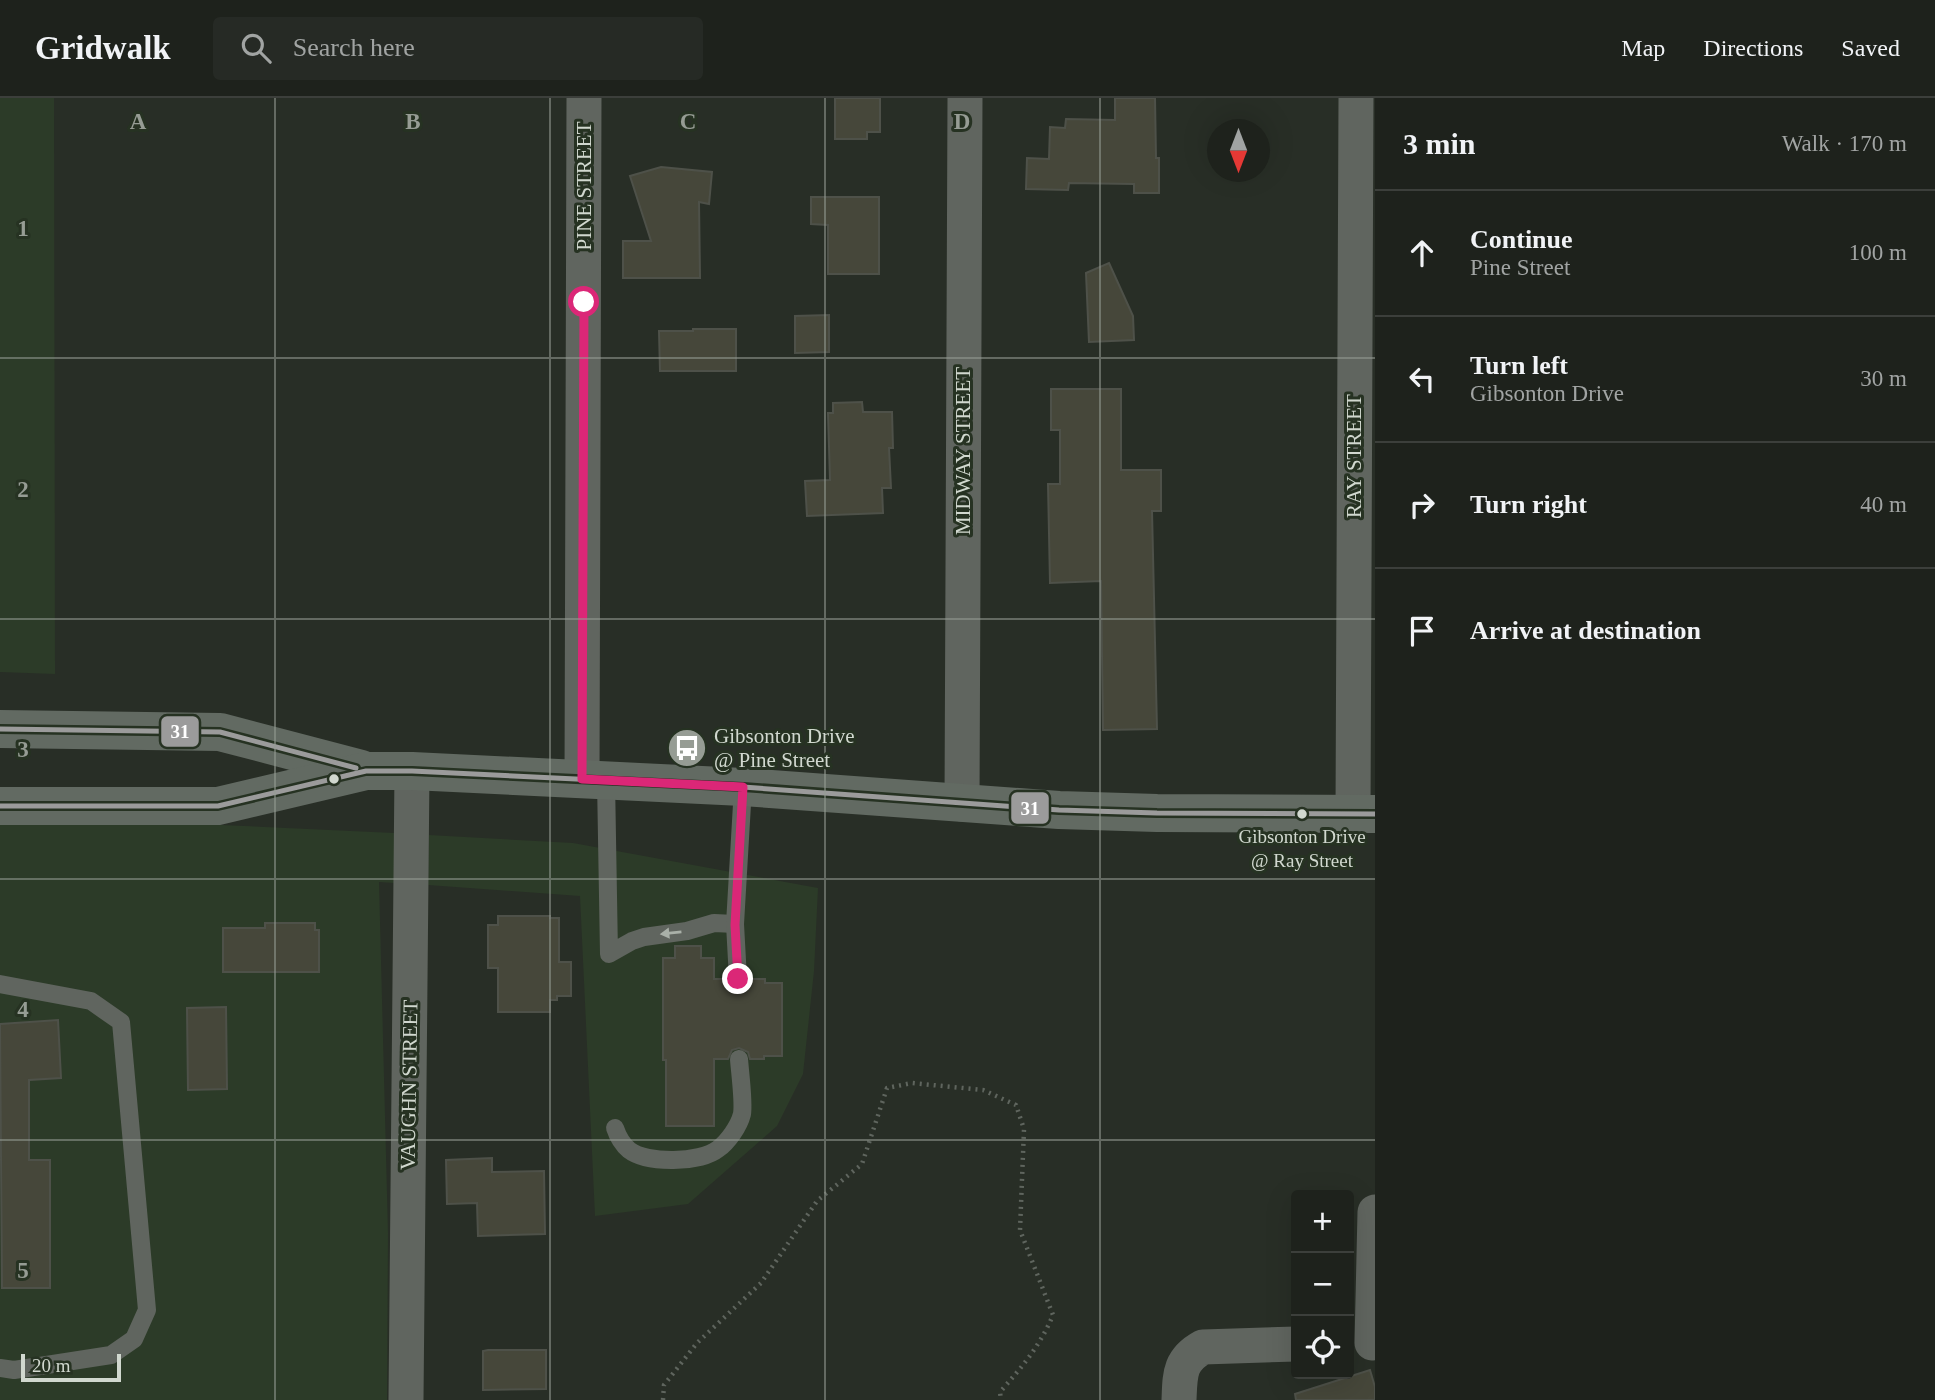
<!DOCTYPE html>
<meta charset="utf-8">
<style>
:root{--surface:#1e221c;--page:#262a25;--text:#f1f3f6;--muted:#a1a4a3;--line:#3c3f3b}
body{margin:0;font-family:"Times New Roman",serif;background:var(--page);color:var(--text)}
.controls{position:absolute;right:21px;bottom:21px;display:grid;overflow:hidden;border-radius:7px;box-shadow:0 7px 28px #0002}
.controls button{width:63px;height:63px;display:grid;place-items:center;padding:0;border:0;border-bottom:2px solid var(--line);background:var(--surface);color:var(--text);font:35px sans-serif}
.compass{position:absolute;left:1207px;top:21px;width:63px;height:63px;border-radius:50%;background:var(--surface);box-shadow:0 7px 28px #0002;rotate:180deg}
.scale{position:absolute;left:21px;bottom:18px;width:100px;box-sizing:border-box;padding-left:7px;border:4px solid #d1d8cf;border-top:0;font-size:19px;line-height:24px;white-space:nowrap;color:#d1d8cf;-webkit-text-stroke:5px #263222;paint-order:stroke}
.stop{position:absolute;width:21px;height:21px;margin:-16px;border:5px solid #db2777;border-radius:50%;background:#fff}
.stop.end{background:#db2777;border-color:#fff;box-shadow:0 2px 7px #0008}
.list{margin:0;padding:0;list-style:none}
h2{display:flex;justify-content:space-between;align-items:center;height:91px;margin:0;padding:0 28px;font-size:30px}
h2 small{font-size:23px;font-weight:400;color:var(--muted)}
.list li{display:grid;grid-template-columns:46px 1fr auto;gap:21px;align-items:center;box-sizing:border-box;height:126px;padding:0 28px;border-top:2px solid var(--line)}
.list b{display:block;font-size:26px;white-space:nowrap}
.list p{margin:0;font-size:23px;white-space:nowrap;color:var(--muted)}
.list em{font-size:23px;font-style:normal;color:var(--muted)}
.icon{flex:none;width:38px;height:38px;fill:none;stroke:currentColor;stroke-width:2;stroke-linecap:round;stroke-linejoin:round}
.map{position:relative;flex:none;width:1375px;height:1302px;overflow:hidden}
header{display:flex;align-items:center;gap:42px;box-sizing:border-box;height:98px;padding:0 35px;background:var(--surface);border-bottom:2px solid var(--line)}
header strong{font-size:33px}
nav{display:flex;gap:38px;margin-inline-start:auto;font-size:24px}
.search{width:490px;height:63px;background:var(--page);display:flex;align-items:center;gap:18px;box-sizing:border-box;padding:0 24px;border-radius:7px;color:var(--muted);font-size:26px}
main{display:flex}
aside{flex:1;background:var(--surface)}
.map>svg:first-child{display:block}
.built{fill:#2c3b28}
.building{fill:#46473a;stroke:#4e5149;stroke-width:2}
.lines{fill:none;stroke-linecap:round;stroke-linejoin:round}
.path{stroke:#5f655e;stroke-width:4.5;stroke-dasharray:2 5;stroke-linecap:butt}
.service{stroke:#60655f;stroke-width:18}
.minor{stroke:#60655f;stroke-width:35}
.secondary{stroke:#626a62;stroke-width:38}
.bus-1-casing{stroke:#263222;stroke-width:10}
.bus-1{stroke:#9b9b9b;stroke-width:5}
.oneway{fill:#a9b0a8}
.route{stroke:#db2777;stroke-width:9}
.grid{fill:none;stroke:#969c94;stroke-width:2;stroke-opacity:0.55}
.bus-dot{fill:#d1d8cf;stroke:#263222;stroke-width:2.5}
.labels{text-anchor:middle;stroke-width:6;stroke-linejoin:round;paint-order:stroke}
.bus-label{font-size:19px;fill:#d1d8cf;stroke:#263222}
.street-label{font-size:21px;fill:#d1d8cf;stroke:#263222}
.poi-label{font-size:21px;fill:#d1d8cf;stroke:#263222;text-anchor:start}
.grid-label{font-size:23px;text-anchor:middle;font-weight:bold;fill:#969c94;stroke:#263222;stroke-width:6;stroke-linejoin:round;paint-order:stroke}
.line-badge{stroke:#263222;stroke-width:2.5}
.badge-label{font-size:19px;text-anchor:middle;font-weight:bold;fill:#fff}
</style>
<header>
<strong>Gridwalk</strong>
<div class="search"><svg class="icon" aria-label="search" viewBox="0 0 24 24"><circle cx="10" cy="10" r="6"/><path d="M15 15l6 6"/></svg>Search here</div>
<nav><a>Map</a><a>Directions</a><a>Saved</a></nav>
</header>
<main>
<div class="map">
<svg width="1375" height="1302" viewBox="0 0 1375 1302">
<rect width="100%" height="100%" fill="#282e26"/>
<g class="built">
<polygon points="0,0 54,0 55,576 0,574"/>
<polygon points="0,727 221,727 394,735 394,785 379,784 388,1135 387,1302 0,1302"/>
<polygon points="429,737 573,745 818,790 814,873 803,976 777,1028 688,1106 595,1118 580,798 428,787"/>
</g>
<g class="building">
<polygon points="835,0 880,0 880,34 867,34 867,41 835,41"/>
<polygon points="1115,0 1155,0 1156,60 1159,60 1159,95 1134,95 1134,86 1069,85 1068,92 1026,91 1027,60 1049,61 1050,29 1065,30 1066,21 1115,22"/>
<polygon points="661,69 712,74 709,106 699,104 700,180 623,180 623,143 651,143 630,78"/>
<polygon points="811,99 879,99 879,176 828,176 828,127 811,126"/>
<polygon points="1109,165 1133,218 1134,242 1089,244 1086,175"/>
<polygon points="829,217 829,254 795,255 795,218"/>
<polygon points="693,231 736,231 736,273 660,273 659,233 693,233"/>
<polygon points="1051,291 1121,291 1121,372 1161,372 1161,413 1152,413 1157,631 1103,632 1101,483 1050,485 1048,386 1060,386 1060,332 1051,332"/>
<polygon points="862,304 863,314 892,314 893,350 889,350 891,390 882,390 883,415 807,418 805,383 830,382 828,315 833,315 833,305"/>
<polygon points="498,818 550,818 550,820 559,820 559,864 571,864 571,898 557,898 557,902 550,902 550,914 498,914 498,870 488,870 488,827 498,827"/>
<polygon points="265,825 315,825 315,832 319,832 319,874 223,874 223,830 265,830"/>
<polygon points="675,848 701,848 701,860 714,860 714,881 727,881 728,887 734,891 739,892 745,890 749,881 765,881 765,885 782,885 782,958 764,958 764,961 750,961 748,954 739,950 732,952 728,961 714,961 714,1028 666,1028 666,962 663,962 663,860 675,860"/>
<polygon points="226,909 227,991 188,992 187,910"/>
<polygon points="58,922 61,980 29,982 29,1062 50,1062 50,1190 2,1190 0,926"/>
<polygon points="492,1060 492,1074 544,1073 545,1136 478,1138 477,1105 447,1106 446,1062"/>
<polygon points="488,1252 546,1252 546,1291 483,1292 483,1253"/>
<polygon points="1370,1272 1375,1289 1375,1302 1296,1302 1295,1296"/>
</g>
<g class="lines">
<path class="path" d="M663 1302 664 1287 697 1245 761 1185 817 1103 862 1066 887 990 912 985 983 992 1016 1007 1024 1031 1020 1132 1053 1217C1040 1248 1022 1269 1000 1294L1001 1302"/>
<g class="service">
<polyline points="606,682 609,856 632,843 644,839 687,833 714,825 735,826"/>
<polyline points="738,881 735,826 743,689"/>
<polyline points="0,886 91,903 121,924 147,1212 134,1241 111,1257 14,1272 0,1270"/>
<path d="M615 1030C618 1039 622 1046 629 1052 647 1066 700 1065 718 1051 728 1044 739 1028 742 1016 744 1004 740 975 739 961"/>
</g>
<g class="minor">
<polyline points="582,681 584,0"/>
<polyline points="962,706 965,0"/>
<polyline points="1353,716 1356,0"/>
<polyline points="1372,1245 1375,1114"/>
<polyline points="406,1302 412,673"/>
<path d="M1179 1302C1180 1277 1179 1262 1203 1249L1296 1246"/>
</g>
<g class="secondary">
<polyline points="0,631 220,634 361,671"/>
<polyline points="0,708 218,708 366,673 412,673 743,689 1059,712 1157,715 1375,716"/>
</g>
<g class="bus-1-casing">
<g id="bus-1">
<polyline points="0,631 220,634 356,670"/>
<polyline points="0,708 218,708 366,673 412,673 743,689 1059,712 1157,715 1375,716"/>
</g>
</g>
<use href="#bus-1" class="bus-1"/>
</g>
<defs><path id="oneway-solid" d="M-6-.8H1V-3.2L6.5 0L1 3.2V.8H-6Z" transform="scale(1.75)"/></defs>
<use class="oneway" href="#oneway-solid" transform="translate(671 835) rotate(174)"/>
<g class="lines">
<polyline class="route" points="584,204 582,681 743,689 735,827 738,881"/>
</g>
<path class="grid" d="M275 0V1302M550 0V1302M825 0V1302M1100 0V1302M0 260H1375M0 521H1375M0 781H1375M0 1042H1375"/>
<defs>
<g id="bus-disc" transform="scale(2.0125)"><circle r="9.5" fill="#969c94" stroke="#263222"/><path d="M-5-6H5V4H4V6H2V4H-2V6H-4V4H-5ZM-3.5-4V0h7V-4ZM-3.5 1.2v1.5H-2V1.2ZM2 1.2v1.5H3.5V1.2Z" fill="#fff"/></g>
</defs>
<g fill-rule="evenodd">
<use href="#bus-disc" x="687" y="650"/>
</g>
<g class="bus-dot">
<circle cx="334" cy="681" r="6"/>
<circle cx="1302" cy="716" r="6"/>
</g>
<g class="labels">
<g class="bus-label">
<text x="1302" y="745">Gibsonton Drive<tspan x="1302" dy="24">@ Ray Street</tspan></text>
</g>
<g class="street-label">
<text transform="translate(584 88) rotate(-90)" y="7">PINE STREET</text>
<text transform="translate(963 353) rotate(-90)" y="7">MIDWAY STREET</text>
<text transform="translate(1354 358) rotate(-90)" y="7">RAY STREET</text>
<text transform="translate(409 987) rotate(-89)" y="7">VAUGHN STREET</text>
</g>
<g class="poi-label">
<text x="714" y="645">Gibsonton Drive<tspan x="714" dy="24">@ Pine Street</tspan></text>
</g>
</g>
<g class="grid-label">
<text x="138" y="31">A</text>
<text x="413" y="31">B</text>
<text x="688" y="31">C</text>
<text x="962" y="31">D</text>
<text x="23" y="138">1</text>
<text x="23" y="399">2</text>
<text x="23" y="659">3</text>
<text x="23" y="919">4</text>
<text x="23" y="1180">5</text>
</g>
<g class="line-badge">
<rect x="160" y="617" width="40" height="33" rx="7" fill="#9b9b9b"/>
<rect x="1010" y="693" width="40" height="34" rx="7" fill="#9b9b9b"/>
</g>
<g class="badge-label">
<text x="180" y="640">31</text>
<text x="1030" y="717">31</text>
</g>
</svg>
<div class="controls">
<button>+</button>
<button>−</button>
<button><svg class="icon" aria-label="locate" viewBox="0 0 24 24"><circle cx="12" cy="12" r="6"/><path d="M12 2v4M12 18v4M2 12h4M18 12h4"/></svg></button>
</div>
<svg class="compass" viewBox="-18 -18 36 36"><path d="M0-13l5 13h-10z" fill="#e53935"/><path d="M0 13l5-13h-10z" fill="#a1a4a3"/></svg>
<div class="scale">20 m</div>
<div class="stop" style="left:584px;top:204px"></div>
<div class="stop end" style="left:738px;top:881px"></div>
</div>
<aside>
<h2>3 min<small>Walk · 170 m</small></h2>
<ul class="list">
<li><svg class="icon" aria-label="ahead" viewBox="0 0 24 24"><path d="M12 20V5M6 11l6-6 6 6"/></svg><div><b>Continue</b><p>Pine Street</p></div><em>100 m</em></li>
<li><svg class="icon" aria-label="left" viewBox="0 0 24 24"><path d="M17 20v-9H6M10 6l-5 5 5 5"/></svg><div><b>Turn left</b><p>Gibsonton Drive</p></div><em>30 m</em></li>
<li><svg class="icon" aria-label="right" viewBox="0 0 24 24"><path d="M7 20v-9h11M14 6l5 5-5 5"/></svg><div><b>Turn right</b></div><em>40 m</em></li>
<li><svg class="icon" aria-label="arrive" viewBox="0 0 24 24"><path d="M6 21V4h12l-3 4 3 4H6"/></svg><div><b>Arrive at destination</b></div></li>
</ul>
</aside>
</main>
